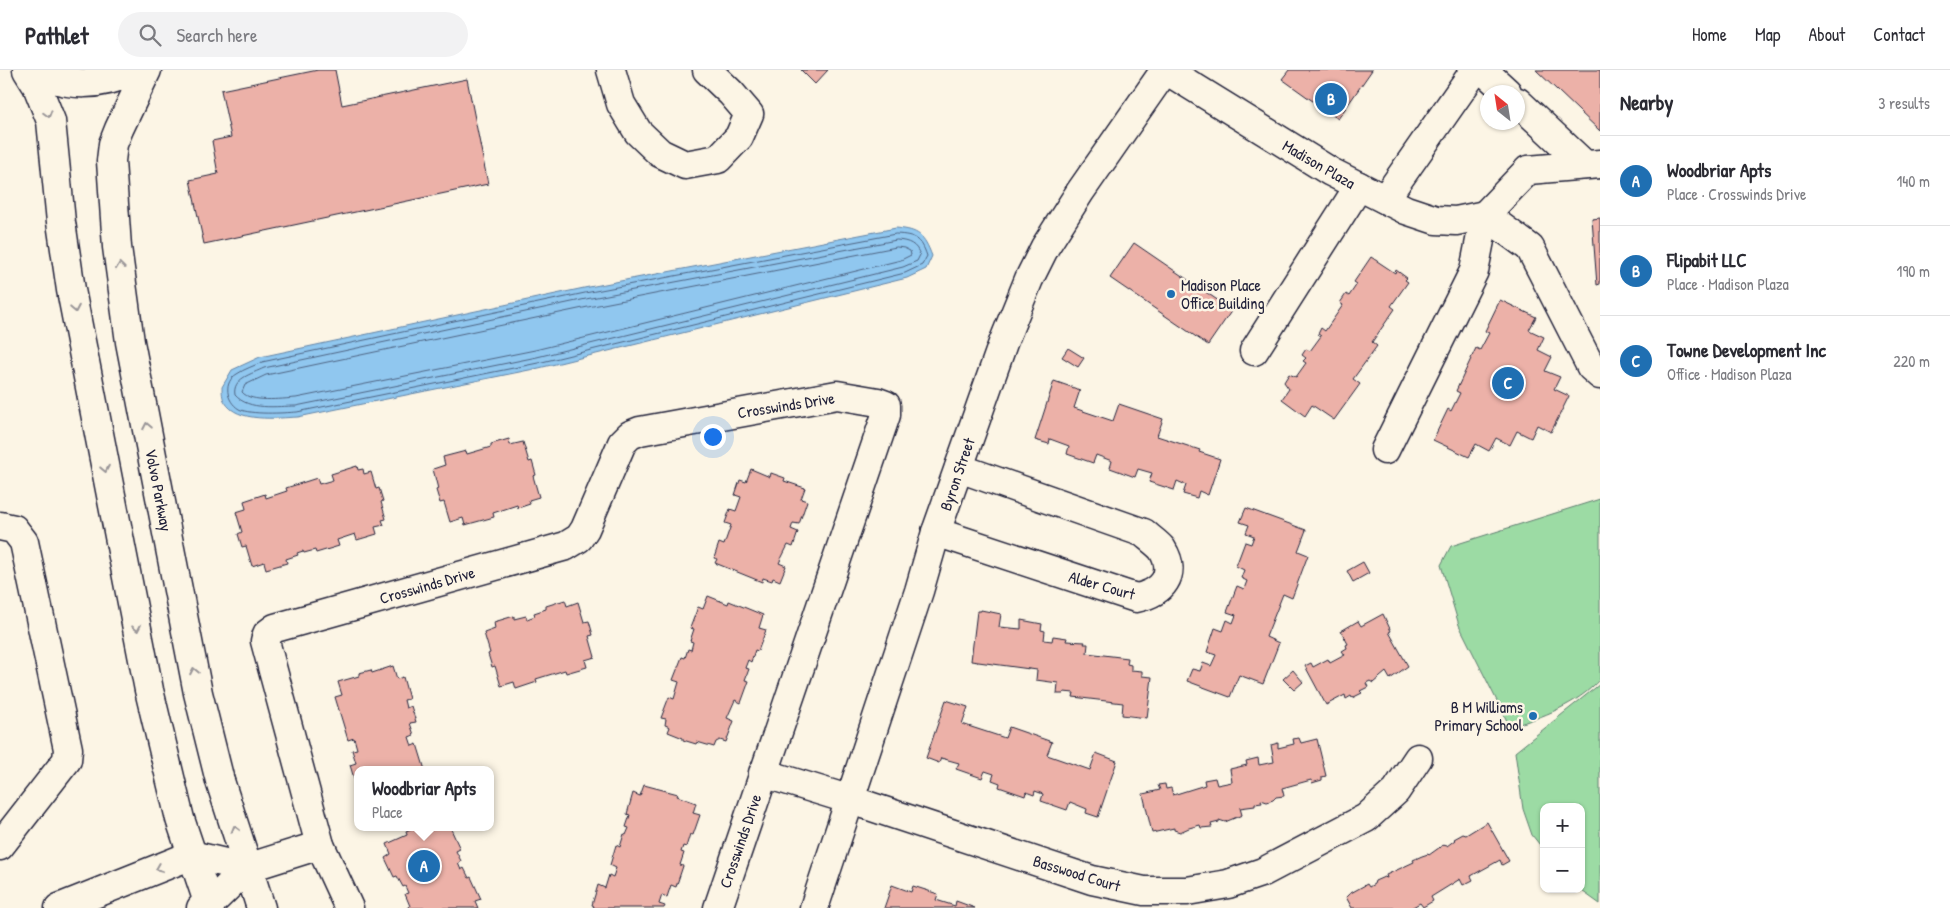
<!DOCTYPE html>
<meta charset="utf-8">
<style>
:root{--surface:#fff;--page:#f2f2f3;--text:#2b2b33;--muted:#7c7c81;--line:#e1e1e2;--accent:#1f6fb2}
body{margin:0;font-family:"Patrick Hand",sans-serif;background:var(--page);color:var(--text)}
.controls{position:absolute;right:15px;bottom:15px;display:grid;overflow:hidden;border-radius:10px;box-shadow:0 1px 4px #0004}
.controls button{width:45px;height:45px;display:grid;place-items:center;padding:0;border:0;border-bottom:1px solid var(--line);background:var(--surface);color:var(--text);font:25px sans-serif}
.compass{position:absolute;left:1480px;top:15px;width:45px;height:45px;border-radius:50%;background:var(--surface);box-shadow:0 1px 4px #0004;rotate:330deg}
.you{position:absolute;left:712px;top:366px;width:18px;height:18px;margin:-12px;border:4px solid #fff;border-radius:50%;background:#1a73e8;box-shadow:0 0 0 8px #1a73e833}
.badge{display:grid;place-items:center;width:32px;height:32px;border-radius:50%;background:var(--accent);color:#fff;font-size:16px;font-weight:700}
.pin{position:absolute;translate:-50% -50%;border:2px solid #fff;box-shadow:0 1px 5px #0006}
.popup{position:absolute;left:354px;top:696px;width:140px;height:65px;box-sizing:border-box;display:grid;place-content:center;border-radius:10px;background:var(--surface);filter:drop-shadow(0 1px 4px #0005);font-size:16px;white-space:nowrap;color:var(--muted)}
.popup b{font-size:19px;color:var(--text)}
.popup::after{content:'';position:absolute;left:50%;top:100%;margin-left:-10px;border:10px solid transparent;border-top-color:var(--surface)}
.list{margin:0;padding:0;list-style:none}
h2{display:flex;justify-content:space-between;align-items:center;height:65px;margin:0;padding:0 20px;font-size:21px}
h2 small{font-size:16px;font-weight:400;color:var(--muted)}
.list li{display:grid;grid-template-columns:32px 1fr auto;gap:15px;align-items:center;box-sizing:border-box;height:90px;padding:0 20px;border-top:1px solid var(--line)}
.list b{display:block;font-size:19px;white-space:nowrap}
.list p{margin:0;font-size:16px;white-space:nowrap;color:var(--muted)}
.list em{font-size:16px;font-style:normal;color:var(--muted)}
.icon{flex:none;width:28px;height:28px;fill:none;stroke:currentColor;stroke-width:2;stroke-linecap:round;stroke-linejoin:round}
.map{position:relative;flex:none;width:1600px;height:838px;overflow:hidden}
header{display:flex;align-items:center;gap:30px;box-sizing:border-box;height:70px;padding:0 25px;background:var(--surface);border-bottom:1px solid var(--line)}
header strong{font-size:24px}
nav{display:flex;gap:28px;margin-inline-start:auto;font-size:18px}
.search{width:350px;height:45px;background:var(--page);display:flex;align-items:center;gap:12px;box-sizing:border-box;padding:0 18px;border-radius:28px;color:var(--muted);font-size:19px}
main{display:flex}
aside{flex:1;background:var(--surface)}
.map>svg:first-child{display:block}
.green{fill:#9cdba4;stroke:#5f7e70}
.water{fill:#90c7ef;stroke:#6485a7}
.lines{fill:none;stroke-linecap:round;stroke-linejoin:round}
.shore{stroke:#4e6483;stroke-width:1}
.building{fill:#ecb1a8;stroke:#22223b}
.minor-casing{stroke:#22223b;stroke-width:31}
.minor{stroke:#fcf5e5;stroke-width:28}
.oneway{stroke:#9a9698}
.poi-dot{fill:#1f6fb2;stroke:#fcf5e5;stroke-width:2}
.labels{text-anchor:middle;stroke-width:5;stroke-linejoin:round;paint-order:stroke}
.street-label{font-size:16px;fill:#22223b;stroke:#fcf5e5}
.poi-label{font-size:16px;fill:#22223b;stroke:#fcf5e5;text-anchor:start}
</style>
<header>
<strong>Pathlet</strong>
<div class="search"><svg class="icon" aria-label="search" viewBox="0 0 24 24"><circle cx="10" cy="10" r="6"/><path d="M15 15l6 6"/></svg>Search here</div>
<nav><a>Home</a><a>Map</a><a>About</a><a>Contact</a></nav>
</header>
<main>
<div class="map">
<svg width="1600" height="838" viewBox="0 0 1600 838">
<rect width="100%" height="100%" fill="#fcf5e5"/>
<filter id="ink" filterUnits="userSpaceOnUse"><feTurbulence type="fractalNoise" baseFrequency=".02" numOctaves="2"/><feDisplacementMap in="SourceGraphic" scale="10" xChannelSelector="R" yChannelSelector="G"/><feConvolveMatrix kernelMatrix="1 2 1 2 8 2 1 2 1" color-interpolation-filters="sRGB"/></filter>
<g filter="url(#ink)">
<g class="green">
<path d="M1600 429V609C1577 635 1542 647 1510 657L1459 555 1441 495 1451 476Z"/>
<polygon points="1600,614 1600,834 1579,819 1581,819 1581,737 1544,737 1544,780 1532,765 1523,739 1515,682"/>
</g>
<path class="water" d="M896 158C919 160 924 165 932 186L926 199 907 208 539 298 298 347C277 348 237 353 225 332 222 328 222 321 222 317L232 300 260 287 584 218Z"/>
<g class="lines">
<g class="shore">
<path d="M896 164C915 165 921 168 927 186L922 195 905 203 538 293 297 342C284 343 250 345 239 339 226 331 223 312 237 304 244 299 254 296 262 292L585 223Z"/>
<path d="M897 170C909 171 916 174 920 185L917 191 903 197 537 287 296 336C277 336 249 341 235 325 232 308 252 304 264 298L586 229Z"/>
<path d="M897 177 904 178 910 181 911 185 901 190 535 280 296 328C281 329 251 333 242 322L245 315 266 305 588 237Z"/>
</g>
</g>
<g class="building">
<polygon points="318,0 335,0 342,35 467,9 488,114 204,174 190,110 218,104 212,71 231,67 221,20"/>
<polygon points="801,0 828,0 815,14"/>
<polygon points="1289,0 1372,0 1338,49 1282,9"/>
<polygon points="1536,0 1600,0 1600,61"/>
<polygon points="1600,148 1600,214 1597,215 1592,149"/>
<polygon points="1134,173 1232,240 1208,275 1110,208"/>
<polygon points="1371,187 1395,203 1396,200 1407,208 1405,210 1408,212 1391,236 1395,239 1372,272 1377,276 1353,309 1360,314 1334,350 1312,335 1305,346 1282,329 1289,319 1284,312 1289,304 1296,307 1306,293 1303,291 1306,288 1302,285 1306,279 1310,281 1321,266 1318,264 1321,258 1325,261 1343,235 1340,233 1346,224 1349,226 1357,214 1354,212"/>
<polygon points="1500,230 1536,247 1529,260 1544,267 1538,280 1552,287 1545,301 1560,307 1554,319 1569,326 1551,362 1537,355 1531,368 1517,361 1510,375 1496,368 1489,381 1476,374 1469,387 1433,370 1448,339 1451,341 1460,323 1456,321 1476,278 1480,280 1489,263 1485,261"/>
<polygon points="1068,278 1084,288 1078,297 1062,287"/>
<polygon points="1054,311 1080,320 1074,338 1113,351 1119,334 1163,349 1157,366 1200,380 1199,382 1220,389 1208,425 1199,421 1197,428 1183,424 1186,415 1177,411 1174,420 1149,412 1152,403 1138,399 1135,407 1110,398 1112,391 1096,385 1093,393 1067,384 1069,376 1050,369 1049,374 1035,370"/>
<polygon points="509,369 510,375 523,372 529,392 532,391 536,405 533,406 539,427 529,430 530,434 518,438 517,435 493,443 494,447 465,455 463,448 450,452 444,432 440,433 436,420 438,419 433,399 445,395 443,387 466,381 467,384 491,377 491,374"/>
<polygon points="357,396 358,400 363,399 364,404 371,402 376,419 379,418 383,431 381,432 386,449 382,450 384,455 375,457 377,464 357,470 355,464 337,470 339,476 316,483 315,480 304,483 303,481 297,483 298,485 286,489 287,493 266,499 264,492 252,496 246,476 242,477 238,464 242,462 236,442 246,439 244,431 265,424 266,428 287,421 286,418 317,408 319,414 333,410 331,404"/>
<polygon points="751,399 770,407 771,403 785,408 784,411 805,418 801,429 807,431 799,454 793,453 791,459 798,462 793,477 788,475 779,493 786,496 780,511 773,508 772,511 763,508 762,512 715,493 717,489 714,488 719,473 724,475 731,455 725,453 730,439 736,441 741,427 735,425 740,410 746,412"/>
<polygon points="1246,438 1306,460 1298,481 1308,485 1292,528 1283,524 1266,567 1279,573 1263,614 1239,605 1230,627 1187,611 1192,599 1200,601 1203,593 1211,596 1216,585 1207,582 1215,558 1223,561 1227,550 1233,553 1236,545 1227,542 1237,516 1244,519 1247,511 1241,508 1244,500 1236,496 1245,472 1251,474 1254,466 1246,463 1249,455 1240,452"/>
<polygon points="1363,492 1369,503 1353,512 1347,501"/>
<polygon points="708,526 728,534 729,531 763,545 759,558 766,560 758,581 755,580 751,592 748,590 745,598 749,599 745,610 749,611 741,633 735,630 727,648 734,651 726,672 720,670 716,672 714,677 697,672 696,674 683,670 683,668 668,662 670,657 665,655 666,649 661,648 669,627 674,629 679,612 673,610 682,587 685,588 688,579 691,580 693,572 690,571 694,559 690,558 698,537 703,539"/>
<polygon points="565,530 567,536 578,532 584,552 589,551 593,565 589,566 595,587 585,590 587,597 566,603 565,600 536,609 537,612 516,619 514,612 501,616 495,596 492,597 488,584 490,583 484,563 495,559 494,552 514,546 514,549 526,546 527,549 535,546 534,543 546,539 546,536"/>
<polygon points="981,540 1001,544 999,557 1021,559 1021,550 1042,554 1041,560 1045,561 1044,570 1052,571 1053,566 1067,568 1066,571 1085,572 1084,574 1088,574 1087,583 1128,588 1127,594 1131,595 1131,600 1142,601 1142,606 1152,607 1147,648 1122,645 1123,633 1073,627 1074,623 1064,622 1063,624 1057,624 1058,613 1036,610 1037,600 971,591 977,541 981,541"/>
<polygon points="1383,544 1391,561 1389,562 1408,596 1390,609 1386,602 1373,613 1370,611 1366,613 1368,617 1360,621 1362,623 1352,628 1351,626 1346,629 1345,625 1326,635 1305,596 1311,593 1313,597 1328,589 1330,593 1345,585 1342,581 1347,578 1346,575 1348,574 1341,561 1358,551 1361,556"/>
<polygon points="393,596 397,609 403,607 409,629 404,630 406,638 411,636 416,652 410,653 414,665 409,667 412,676 417,674 425,700 358,700 358,722 350,695 356,693 352,680 357,679 354,668 348,670 335,627 342,625 338,612 359,606 359,603 371,600 372,603"/>
<polygon points="1293,600 1303,612 1294,620 1283,609"/>
<polygon points="946,630 968,637 962,654 1005,668 1009,657 1052,672 1047,685 1090,700 1096,683 1117,691 1098,747 1086,743 1087,739 1070,732 1067,740 1041,731 1043,724 1035,721 1034,725 1026,722 1025,726 999,717 1000,713 992,710 994,704 985,701 982,708 956,699 959,693 941,688 939,693 926,688"/>
<polygon points="1299,668 1301,673 1317,669 1326,706 1322,707 1322,710 1312,713 1311,710 1282,718 1284,726 1276,727 1273,730 1267,732 1261,730 1262,733 1255,734 1255,736 1240,738 1242,745 1225,752 1219,750 1219,752 1211,754 1212,757 1201,758 1200,755 1189,758 1180,762 1174,760 1174,758 1152,763 1143,724 1160,720 1158,715 1165,714 1166,719 1171,718 1173,725 1205,715 1204,710 1215,708 1217,715 1232,712 1230,699 1247,695 1246,691 1258,688 1259,695 1274,692 1271,675 1278,673 1278,678 1294,674 1293,669"/>
<polygon points="644,715 678,724 677,726 696,733 693,743 700,745 693,765 690,764 686,777 683,776 681,782 684,783 680,795 683,796 676,817 671,815 667,827 662,825 659,834 665,836 664,838 593,838 594,836 592,835 598,815 605,818 609,805 613,807 616,798 610,795 616,775 620,777 624,764 626,765 629,758 626,757 630,745 627,744 633,723 640,726"/>
<polygon points="1487,752 1509,791 1502,795 1500,790 1471,806 1473,810 1463,815 1460,809 1431,827 1433,831 1423,837 1420,833 1411,838 1352,838 1346,827 1349,824 1367,814 1369,817 1374,814 1375,811 1384,807 1387,808 1386,805 1414,792 1413,790 1422,786 1428,784 1429,785 1443,775 1447,776 1455,770 1454,769 1463,764 1466,765"/>
<polygon points="415,757 419,757 420,760 426,757 450,757 460,779 456,781 461,791 458,793 461,800 464,798 469,808 471,807 481,829 475,831 478,838 407,838 410,836 405,824 408,823 405,816 403,817 397,806 394,807 385,788 391,784 387,774 407,765 406,761"/>
<polygon points="892,815 911,822 913,816 938,824 936,830 955,836 956,831 975,838 884,838"/>
</g>
<g class="lines">
<g class="minor-casing">
<g id="minor">
<polyline points="27,0 37,16 51,51 61,152 71,220 149,620 180,749 210,838"/>
<path d="M34 0C66 19 103 16 136 0"/>
<polyline points="147,0 119,59 113,74 111,91 117,177 130,272 198,623 220,711 261,838"/>
<polyline points="611,0 621,34 638,62 660,83 685,95 718,89 739,67 749,44 731,23 707,0"/>
<polyline points="1166,0 1331,102 1406,140 1436,150 1456,151 1485,145"/>
<polyline points="1483,0 1507,22"/>
<polyline points="1518,32 1585,95"/>
<polyline points="1385,129 1475,0"/>
<polyline points="1485,145 1530,178 1591,297 1600,305"/>
<polyline points="1254,281 1359,116"/>
<polyline points="1385,380 1474,201 1485,145 1528,100 1600,94"/>
<polyline points="0,456 14,459 24,472 68,679 67,690 0,776"/>
<path d="M936 462 1136 528C1162 523 1178 505 1162 479 1157 473 1149 468 1144 463L959 398"/>
<polyline points="763,703 851,730 1092,810 1144,821 1187,821 1228,814 1263,802 1366,748 1396,721 1418,688"/>
<polyline points="247,798 320,775"/>
<polyline points="59,838 192,785 247,798 209,835 201,838"/>
<polyline points="349,838 320,775 265,571 267,564 275,558 566,476 579,468 585,459 622,373 630,365 640,361 837,325 878,332 886,335 886,345 718,838"/>
<polyline points="814,838 919,521 936,462 1003,273 1029,209 1045,177 1080,122 1165,0"/>
</g>
</g>
<use href="#minor" class="minor"/>
</g>
<defs><path id="oneway-chevron" d="M-2-3.5L2.5 0L-2 3.5" fill="none" stroke-width="1.6" stroke-linecap="round" stroke-linejoin="round" transform="scale(1.25)"/></defs>
<g class="oneway">
<use href="#oneway-chevron" transform="translate(48 44) rotate(74)"/>
<use href="#oneway-chevron" transform="translate(120 196) rotate(-98)"/>
<use href="#oneway-chevron" transform="translate(75 239) rotate(79)"/>
<use href="#oneway-chevron" transform="translate(147 356) rotate(-101)"/>
<use href="#oneway-chevron" transform="translate(105 399) rotate(79)"/>
<use href="#oneway-chevron" transform="translate(137 558) rotate(79)"/>
<use href="#oneway-chevron" transform="translate(194 601) rotate(-101)"/>
<use href="#oneway-chevron" transform="translate(235 759) rotate(-107)"/>
<use href="#oneway-chevron" transform="translate(159 798) rotate(158)"/>
</g>
</g>
<g class="poi-dot">
<circle cx="1171" cy="224" r="5"/>
<circle cx="1533" cy="646" r="5"/>
</g>
<g class="labels">
<g class="street-label">
<text transform="translate(1319 94) rotate(30)" y="6">Madison Plaza</text>
<text transform="translate(786 335) rotate(-9)" y="6">Crosswinds Drive</text>
<text transform="translate(957 404) rotate(-71)" y="6">Byron Street</text>
<text transform="translate(159 420) rotate(79)" y="6">Volvo Parkway</text>
<text transform="translate(427 515) rotate(-16)" y="6">Crosswinds Drive</text>
<text transform="translate(1102 515) rotate(16)" y="6">Alder Court</text>
<text transform="translate(740 771) rotate(-71)" y="6">Crosswinds Drive</text>
<text transform="translate(1077 803) rotate(17)" y="6">Basswood Court</text>
</g>
<g class="poi-label">
<text x="1181" y="221">Madison Place<tspan x="1181" dy="18">Office Building</tspan></text>
<text x="1523" y="643" text-anchor="end">B M Williams<tspan x="1523" dy="18">Primary School</tspan></text>
</g>
</g>
</svg>
<div class="controls">
<button>+</button>
<button>−</button>
</div>
<svg class="compass" viewBox="-18 -18 36 36"><path d="M0-13l5 13h-10z" fill="#e53935"/><path d="M0 13l5-13h-10z" fill="#7c7c81"/></svg>
<div class="you"></div>
<div class="pin badge" style="left:424px;top:796px">A</div>
<div class="popup"><b>Woodbriar Apts</b>Place</div>
<div class="pin badge" style="left:1331px;top:29px">B</div>
<div class="pin badge" style="left:1508px;top:313px">C</div>
</div>
<aside>
<h2>Nearby<small>3 results</small></h2>
<ul class="list">
<li><span class="badge">A</span><div><b>Woodbriar Apts</b><p>Place · Crosswinds Drive</p></div><em>140 m</em></li>
<li><span class="badge">B</span><div><b>Flipabit LLC</b><p>Place · Madison Plaza</p></div><em>190 m</em></li>
<li><span class="badge">C</span><div><b>Towne Development Inc</b><p>Office · Madison Plaza</p></div><em>220 m</em></li>
</ul>
</aside>
</main>
